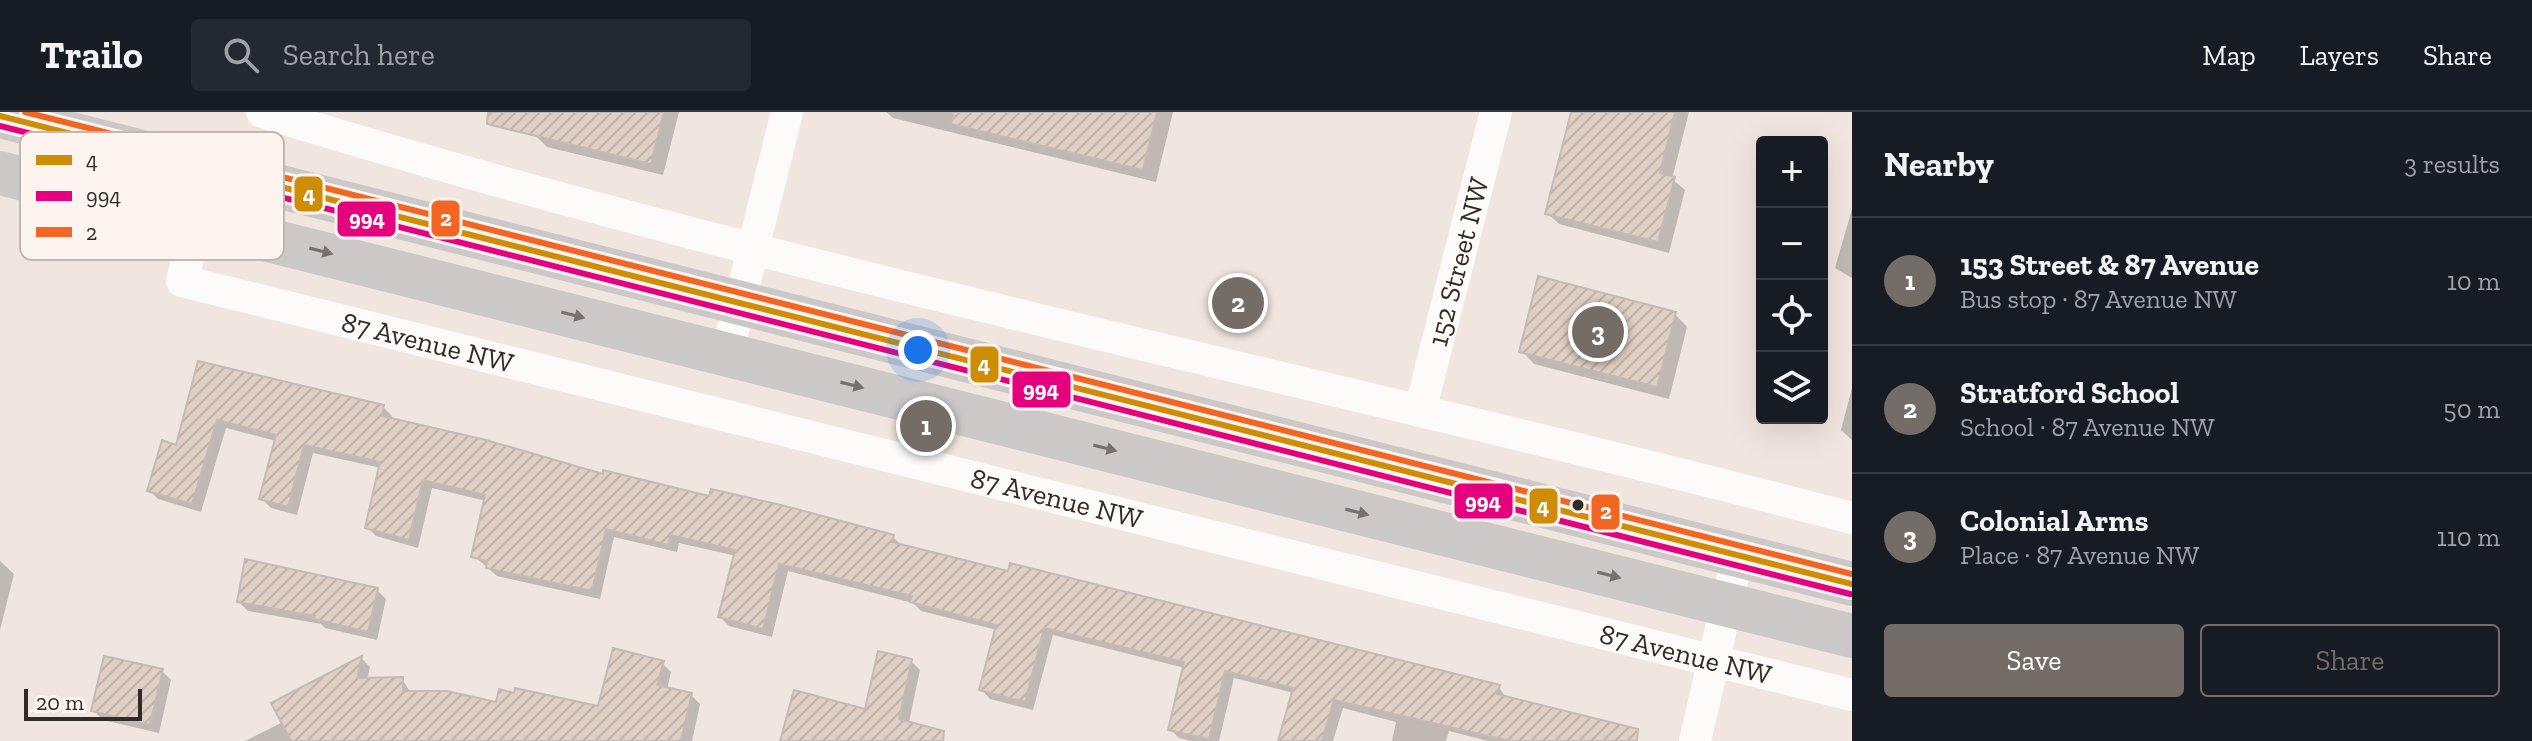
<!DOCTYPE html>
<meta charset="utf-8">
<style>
:root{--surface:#171b24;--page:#242831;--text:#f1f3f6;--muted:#9ea1a6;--line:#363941;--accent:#746c66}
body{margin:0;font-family:"Zilla Slab",serif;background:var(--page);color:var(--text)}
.controls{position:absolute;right:24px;top:24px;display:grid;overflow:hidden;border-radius:8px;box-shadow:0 8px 32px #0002}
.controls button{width:72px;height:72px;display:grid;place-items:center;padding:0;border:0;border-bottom:2px solid var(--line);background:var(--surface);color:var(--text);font:40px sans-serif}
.scale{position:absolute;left:24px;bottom:20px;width:118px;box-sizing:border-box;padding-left:8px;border:4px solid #312a25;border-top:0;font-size:22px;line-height:28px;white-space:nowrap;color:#312a25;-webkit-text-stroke:6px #fdf4ef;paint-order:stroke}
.you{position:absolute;left:918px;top:238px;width:28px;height:28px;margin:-20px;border:6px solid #fff;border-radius:50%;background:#1a73e8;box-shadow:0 0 0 12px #1a73e833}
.badge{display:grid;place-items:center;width:52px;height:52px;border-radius:50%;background:var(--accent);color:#fff;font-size:26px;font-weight:700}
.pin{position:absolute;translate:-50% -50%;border:4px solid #fff;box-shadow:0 2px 8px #0006}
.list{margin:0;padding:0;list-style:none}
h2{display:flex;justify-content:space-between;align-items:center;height:104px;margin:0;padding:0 32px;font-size:34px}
h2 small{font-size:26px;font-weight:400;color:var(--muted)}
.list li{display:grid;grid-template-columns:52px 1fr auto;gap:24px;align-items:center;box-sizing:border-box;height:128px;padding:0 32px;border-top:2px solid var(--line)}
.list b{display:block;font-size:30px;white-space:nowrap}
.list p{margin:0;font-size:26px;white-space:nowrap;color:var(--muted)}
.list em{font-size:26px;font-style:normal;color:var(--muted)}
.actions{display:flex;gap:16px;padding:24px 32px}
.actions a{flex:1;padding:18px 0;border:2px solid var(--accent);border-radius:8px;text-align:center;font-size:28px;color:var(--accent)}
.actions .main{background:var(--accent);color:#fff}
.icon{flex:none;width:44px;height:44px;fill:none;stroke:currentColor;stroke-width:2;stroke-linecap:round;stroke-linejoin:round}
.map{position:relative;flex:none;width:1852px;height:629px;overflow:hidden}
header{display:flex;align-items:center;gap:48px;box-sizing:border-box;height:112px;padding:0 40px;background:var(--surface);border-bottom:2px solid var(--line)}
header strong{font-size:38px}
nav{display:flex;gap:44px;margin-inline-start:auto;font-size:28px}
.search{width:560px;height:72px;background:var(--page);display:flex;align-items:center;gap:20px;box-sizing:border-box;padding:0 28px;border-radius:8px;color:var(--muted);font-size:30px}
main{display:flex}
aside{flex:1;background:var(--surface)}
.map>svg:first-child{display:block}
.shadow{fill:#0003}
.building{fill:url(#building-hatch);stroke:#c4bbb6;stroke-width:2}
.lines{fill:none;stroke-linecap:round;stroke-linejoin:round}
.street{stroke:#fdfbfa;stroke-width:32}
.secondary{stroke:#ccc8c8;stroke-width:44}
.bus-1-casing{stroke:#fdf4ef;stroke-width:12}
.bus-2-casing{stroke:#fdf4ef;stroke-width:12}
.bus-3-casing{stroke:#fdf4ef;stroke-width:12}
.bus-1{stroke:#cf8d07;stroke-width:6}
.bus-2{stroke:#e5007d;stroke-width:6}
.bus-3{stroke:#f26522;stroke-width:6}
.oneway{fill:#77716e}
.bus-dot{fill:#312a25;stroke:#fdf4ef;stroke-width:3}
.labels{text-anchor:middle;stroke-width:6;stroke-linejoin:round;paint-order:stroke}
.street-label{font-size:28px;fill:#312a25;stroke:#fdf4ef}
.key{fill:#fdf4ef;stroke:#c0b7b2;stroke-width:2}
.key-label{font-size:22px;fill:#312a25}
.line-badge{stroke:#fdf4ef;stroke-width:3}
.badge-label{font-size:22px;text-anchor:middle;font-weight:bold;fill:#fff}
</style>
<header>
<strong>Trailo</strong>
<div class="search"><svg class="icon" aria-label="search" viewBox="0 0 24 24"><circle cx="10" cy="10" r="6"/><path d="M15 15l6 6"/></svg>Search here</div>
<nav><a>Map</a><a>Layers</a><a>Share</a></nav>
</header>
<main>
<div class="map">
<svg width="1852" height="629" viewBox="0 0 1852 629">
<defs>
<pattern id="building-hatch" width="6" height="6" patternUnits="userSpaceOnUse" patternTransform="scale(2)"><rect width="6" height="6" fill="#e0cfc4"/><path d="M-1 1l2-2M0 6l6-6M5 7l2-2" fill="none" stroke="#c1b2a8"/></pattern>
</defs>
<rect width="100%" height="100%" fill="#f1e6df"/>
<g class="shadow">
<polygon points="540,0 679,0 663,63 547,35 534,22"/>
<polygon points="886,0 1173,0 1156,70 893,6"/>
<polygon points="1572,0 1689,0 1672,67 1685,78 1669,141 1559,112 1547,101"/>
<polygon points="1852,97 1852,166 1835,156"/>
<polygon points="1675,202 1687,215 1669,287 1534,252 1522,239"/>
<polygon points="199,251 383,295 392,304 391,308 604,364 893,425 903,435 1498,574 1507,587 1599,629 1488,629 1449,619 1446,629 1392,629 1396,610 1343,596 1333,629 1280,629 1294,581 1234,566 1219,629 1191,629 1179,626 1170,617 1185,556 1053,523 1033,598 990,587 981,577 997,518 921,499 913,491 788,459 772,525 729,514 720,505 736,444 679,431 677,440 614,425 600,487 497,464 474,444 486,389 432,376 418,436 376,424 367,415 381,356 313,341 297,403 271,396 261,386 276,329 226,316 201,400 158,387 149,378 178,335"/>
<polygon points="1852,276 1852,328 1841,318"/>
<polygon points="0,449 14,462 0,518"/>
<polygon points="377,478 386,487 377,528 325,516 321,512 248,499 239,490"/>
<polygon points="362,547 370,555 367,567 402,567 411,581 497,592 600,596 662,551 671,560 667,578 691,583 700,592 692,629 245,629 283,610 274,592"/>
<polygon points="911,549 920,558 905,629 782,629 866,600"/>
<polygon points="162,559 171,568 159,621 103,608 94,599"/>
</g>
<g class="building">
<polygon points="488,0 664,0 651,52 487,12"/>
<polygon points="953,0 1157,0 1143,58 951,12"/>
<polygon points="1571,0 1675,0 1660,61 1675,65 1658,130 1545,102"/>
<polygon points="1538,164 1676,200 1657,275 1519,240"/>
<polygon points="198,249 384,293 382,304 486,328 603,362 603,358 709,384 711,377 785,394 894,423 892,430 1008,459 1010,451 1500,573 1497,582 1638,617 1637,629 1510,629 1334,588 1322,629 1278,629 1293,576 1225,559 1209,627 1168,618 1184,550 1044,516 1025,590 979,578 996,513 910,490 912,484 779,452 763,517 718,505 735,438 670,423 668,433 606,417 592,479 486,456 487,449 471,445 485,383 423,368 409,428 365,416 380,350 304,333 288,395 259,387 276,323 217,308 192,392 147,379 162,328 176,333"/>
<polygon points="245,447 378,476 368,520 314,507 315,504 237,490"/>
<polygon points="613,536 664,549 657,573 692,581 681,629 291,629 271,591 362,544 357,566 403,565 403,579 447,579 496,590 499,577 514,581 515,576 598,594"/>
<polygon points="878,539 912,547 899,607 944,619 943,629 780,629 794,578 865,597"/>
<polygon points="104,544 163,557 150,613 91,599"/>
</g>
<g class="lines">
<g class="street">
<path d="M262 0C785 161 1323 268 1852 406"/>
<path id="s1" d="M211 58 182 169 1852 583"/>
<polyline points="727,242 787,0"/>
<path id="s2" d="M1420 299 1496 0"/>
<polyline points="1695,629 1738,443"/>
</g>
<g class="secondary">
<polyline points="0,4 1852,472"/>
<polyline points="0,61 1852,524"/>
</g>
<g class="bus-1-casing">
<polyline id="bus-1" points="0,4 1852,472"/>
</g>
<g class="bus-2-casing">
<polyline id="bus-2" points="0,14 1850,482"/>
</g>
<g class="bus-3-casing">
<polyline id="bus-3" points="25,0 1852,462"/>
</g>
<use href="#bus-1" class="bus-1"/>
<use href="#bus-2" class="bus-2"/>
<use href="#bus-3" class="bus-3"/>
</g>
<defs><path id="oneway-solid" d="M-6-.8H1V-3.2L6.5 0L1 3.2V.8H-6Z" transform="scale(2)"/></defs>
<g class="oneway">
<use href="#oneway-solid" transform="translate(321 139) rotate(14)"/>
<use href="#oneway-solid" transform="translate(573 203) rotate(14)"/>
<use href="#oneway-solid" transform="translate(852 273) rotate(14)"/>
<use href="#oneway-solid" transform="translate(1105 336) rotate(14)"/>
<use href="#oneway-solid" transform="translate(1357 400) rotate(14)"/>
<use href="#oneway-solid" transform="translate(1609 463) rotate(14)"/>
</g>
<circle class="bus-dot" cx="1578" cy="393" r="7"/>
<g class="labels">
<g class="street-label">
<text dy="10" stroke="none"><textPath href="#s2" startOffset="154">152 Street NW</textPath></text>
<text dy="10" stroke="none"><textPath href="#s1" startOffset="368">87 Avenue NW</textPath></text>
<text dy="10" stroke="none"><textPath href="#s1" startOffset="1016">87 Avenue NW</textPath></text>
<text dy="10" stroke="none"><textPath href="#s1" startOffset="1664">87 Avenue NW</textPath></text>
</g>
</g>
<rect x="20" y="20" width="264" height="128" rx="12" class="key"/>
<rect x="36" y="43" width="36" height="10" fill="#cf8d07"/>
<rect x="36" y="79" width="36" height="10" fill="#e5007d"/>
<rect x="36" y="115" width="36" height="10" fill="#f26522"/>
<g class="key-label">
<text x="86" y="56">4</text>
<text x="86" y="92">994</text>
<text x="86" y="128">2</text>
</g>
<g class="line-badge">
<rect x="293" y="63" width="31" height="38" rx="8" fill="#cf8d07"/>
<rect x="430" y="87" width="31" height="39" rx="8" fill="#f26522"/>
<rect x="336" y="88" width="61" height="38" rx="8" fill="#e5007d"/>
<rect x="969" y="233" width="31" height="39" rx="8" fill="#cf8d07"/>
<rect x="1011" y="258" width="61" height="39" rx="8" fill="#e5007d"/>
<rect x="1453" y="370" width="61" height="38" rx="8" fill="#e5007d"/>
<rect x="1528" y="375" width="31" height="38" rx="8" fill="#cf8d07"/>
<rect x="1590" y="381" width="31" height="38" rx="8" fill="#f26522"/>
</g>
<g class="badge-label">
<text x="309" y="90">4</text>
<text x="446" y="114">2</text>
<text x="367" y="114">994</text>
<text x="984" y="260">4</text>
<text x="1041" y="285">994</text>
<text x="1483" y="397">994</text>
<text x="1543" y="402">4</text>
<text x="1606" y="407">2</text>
</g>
</svg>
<div class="controls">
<button>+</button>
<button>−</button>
<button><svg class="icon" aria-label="locate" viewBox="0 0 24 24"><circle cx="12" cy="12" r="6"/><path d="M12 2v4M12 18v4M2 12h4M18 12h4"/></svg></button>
<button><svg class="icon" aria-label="layers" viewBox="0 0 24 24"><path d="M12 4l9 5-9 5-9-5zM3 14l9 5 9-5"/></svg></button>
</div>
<div class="scale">20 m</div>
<div class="you"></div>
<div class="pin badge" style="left:926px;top:314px">1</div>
<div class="pin badge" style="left:1238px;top:191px">2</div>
<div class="pin badge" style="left:1598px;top:220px">3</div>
</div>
<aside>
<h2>Nearby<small>3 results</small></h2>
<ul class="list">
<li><span class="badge">1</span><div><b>153 Street &amp; 87 Avenue</b><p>Bus stop · 87 Avenue NW</p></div><em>10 m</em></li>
<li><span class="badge">2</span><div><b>Stratford School</b><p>School · 87 Avenue NW</p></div><em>50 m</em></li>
<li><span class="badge">3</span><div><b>Colonial Arms</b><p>Place · 87 Avenue NW</p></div><em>110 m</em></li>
</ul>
<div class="actions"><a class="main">Save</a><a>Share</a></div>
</aside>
</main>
